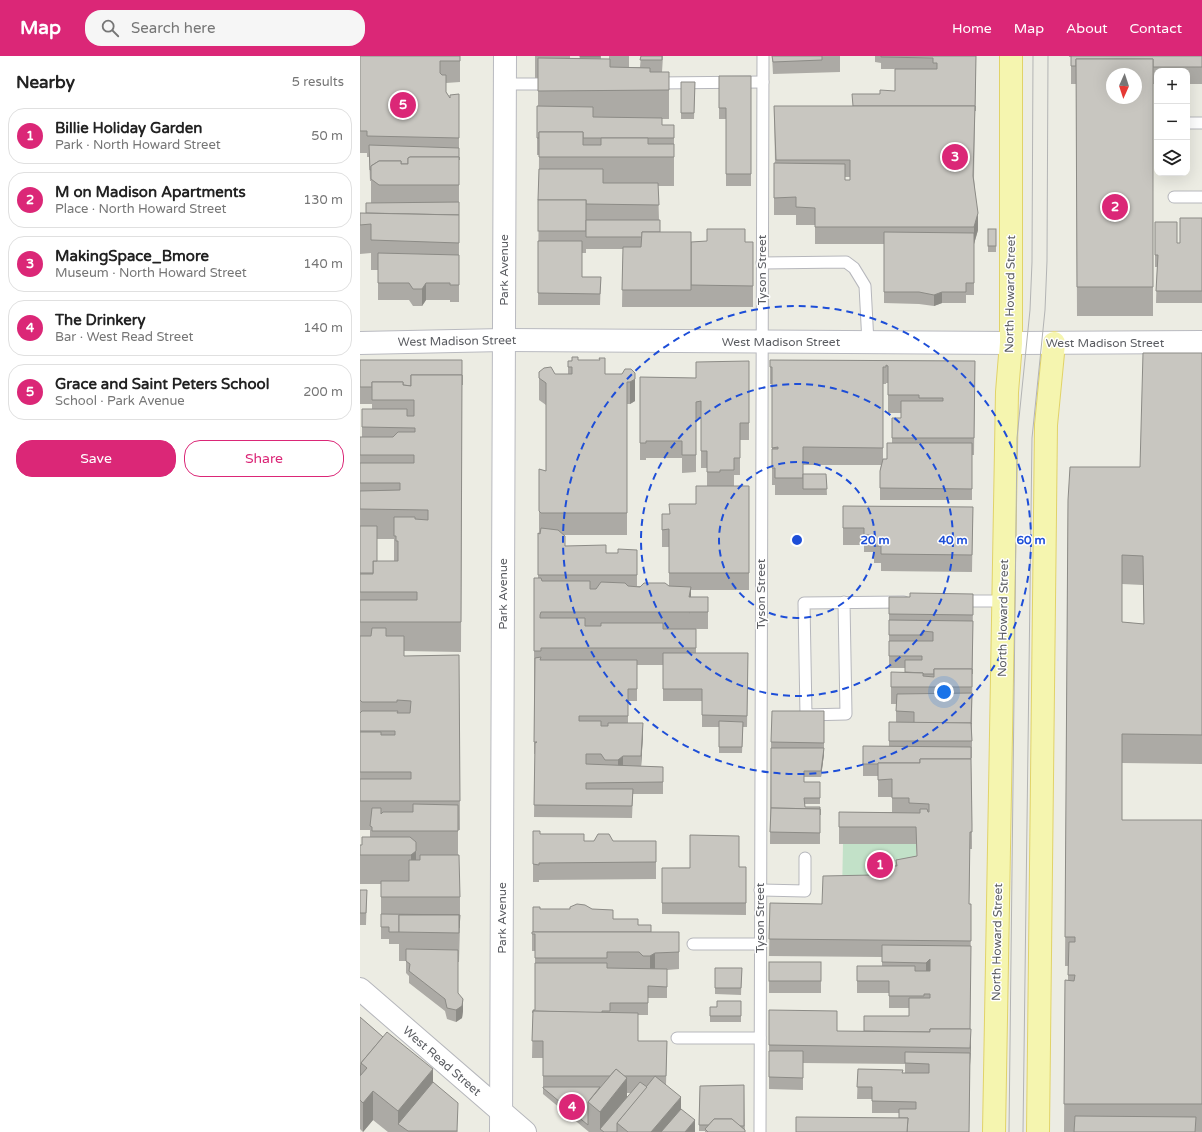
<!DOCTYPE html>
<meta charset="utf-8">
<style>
:root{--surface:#fff;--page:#f6f6f6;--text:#222;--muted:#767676;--line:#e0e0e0;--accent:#db2777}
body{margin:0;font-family:"Varela Round",sans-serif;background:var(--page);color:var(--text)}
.controls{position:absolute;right:12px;top:12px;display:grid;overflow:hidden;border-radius:8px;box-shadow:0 4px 16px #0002}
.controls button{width:36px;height:36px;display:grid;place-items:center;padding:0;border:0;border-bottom:1px solid var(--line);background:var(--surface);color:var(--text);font:20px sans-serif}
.compass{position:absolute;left:746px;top:12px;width:36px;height:36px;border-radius:50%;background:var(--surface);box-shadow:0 4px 16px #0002;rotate:183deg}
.you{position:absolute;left:584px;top:636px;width:14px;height:14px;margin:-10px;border:3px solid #fff;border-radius:50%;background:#1a73e8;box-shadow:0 0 0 6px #1a73e833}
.badge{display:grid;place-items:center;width:26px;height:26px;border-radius:50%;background:var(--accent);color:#fff;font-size:13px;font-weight:700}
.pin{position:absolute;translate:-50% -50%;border:2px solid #fff;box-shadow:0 1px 4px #0006}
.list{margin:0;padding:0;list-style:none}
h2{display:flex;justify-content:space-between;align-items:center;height:52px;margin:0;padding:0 16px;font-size:17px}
h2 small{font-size:13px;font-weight:400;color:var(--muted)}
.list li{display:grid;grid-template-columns:26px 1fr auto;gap:12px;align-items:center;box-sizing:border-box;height:56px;margin:0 8px 8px;padding:0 8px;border:1px solid var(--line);border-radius:16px}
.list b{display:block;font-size:15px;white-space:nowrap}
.list p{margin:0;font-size:13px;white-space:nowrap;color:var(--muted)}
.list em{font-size:13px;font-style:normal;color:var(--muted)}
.actions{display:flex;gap:8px;padding:12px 16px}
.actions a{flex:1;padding:9px 0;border:1px solid var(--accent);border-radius:16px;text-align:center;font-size:14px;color:var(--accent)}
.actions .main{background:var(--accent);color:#fff}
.icon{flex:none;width:22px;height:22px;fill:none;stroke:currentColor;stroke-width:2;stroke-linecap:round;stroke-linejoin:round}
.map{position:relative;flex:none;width:842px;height:1076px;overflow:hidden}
header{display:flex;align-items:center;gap:24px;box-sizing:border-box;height:56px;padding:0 20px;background:var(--accent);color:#fff}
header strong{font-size:19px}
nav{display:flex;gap:22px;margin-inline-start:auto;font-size:14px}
.search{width:280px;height:36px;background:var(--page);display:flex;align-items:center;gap:10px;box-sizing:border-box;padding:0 14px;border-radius:16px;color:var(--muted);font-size:15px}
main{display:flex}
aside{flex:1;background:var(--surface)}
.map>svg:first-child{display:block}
.green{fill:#c2e1c8}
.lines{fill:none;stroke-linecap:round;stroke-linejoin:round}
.lane-casing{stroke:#b6b7bc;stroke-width:13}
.street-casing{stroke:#b6b7bc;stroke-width:24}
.secondary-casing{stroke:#b9bac0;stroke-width:24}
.primary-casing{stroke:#e1d368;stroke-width:24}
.lane{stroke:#fff;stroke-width:11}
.street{stroke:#fff;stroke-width:22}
.secondary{stroke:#fff;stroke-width:22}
.primary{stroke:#f5f5af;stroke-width:22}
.tram{stroke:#b3b4b4;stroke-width:1}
.wall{fill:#acaaa5;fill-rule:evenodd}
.shaded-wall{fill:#8c8b86}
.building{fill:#c8c6c0;stroke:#8c8b86;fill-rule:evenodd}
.ring{fill:none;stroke:#1d4ed8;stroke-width:2;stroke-dasharray:7 5}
.labels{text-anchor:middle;stroke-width:3;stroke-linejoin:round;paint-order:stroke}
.street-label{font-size:12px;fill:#5b5d62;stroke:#fff}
.centre{fill:#1d4ed8;stroke:#fff;stroke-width:2}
.ring-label{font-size:12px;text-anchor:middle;font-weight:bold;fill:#1d4ed8;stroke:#fff;stroke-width:3;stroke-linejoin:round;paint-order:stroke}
</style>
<header>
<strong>Map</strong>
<div class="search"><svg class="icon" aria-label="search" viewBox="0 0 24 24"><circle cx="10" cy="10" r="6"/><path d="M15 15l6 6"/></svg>Search here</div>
<nav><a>Home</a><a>Map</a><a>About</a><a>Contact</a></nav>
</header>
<main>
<aside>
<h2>Nearby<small>5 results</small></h2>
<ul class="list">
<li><span class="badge">1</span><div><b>Billie Holiday Garden</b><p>Park · North Howard Street</p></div><em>50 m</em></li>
<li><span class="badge">2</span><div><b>M on Madison Apartments</b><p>Place · North Howard Street</p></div><em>130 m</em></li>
<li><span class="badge">3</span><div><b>MakingSpace_Bmore</b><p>Museum · North Howard Street</p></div><em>140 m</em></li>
<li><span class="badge">4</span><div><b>The Drinkery</b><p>Bar · West Read Street</p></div><em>140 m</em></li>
<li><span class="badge">5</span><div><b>Grace and Saint Peters School</b><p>School · Park Avenue</p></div><em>200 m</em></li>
</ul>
<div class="actions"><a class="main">Save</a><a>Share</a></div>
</aside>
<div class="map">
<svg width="842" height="1076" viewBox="0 0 842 1076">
<rect width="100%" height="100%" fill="#ecece3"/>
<polygon class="green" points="483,788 556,788 557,817 482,837"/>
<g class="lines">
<g class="lane-casing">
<g id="lane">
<polyline points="296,27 403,26"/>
<polyline points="145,28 192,28"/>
<polyline points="827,67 842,67"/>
<polyline points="814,141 842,141"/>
<polyline points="402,207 486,206 494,212 505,230 508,287"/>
<polyline points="598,545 643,545"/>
<polyline points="484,546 486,658 446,659 444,547 544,546"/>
<polyline points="400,834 445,835 445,802"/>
<polyline points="333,888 400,888"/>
<polyline points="317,982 400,982"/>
<polyline points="400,1076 403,0"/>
</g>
</g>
<g class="street-casing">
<polyline id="street" points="0,933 165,1076"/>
</g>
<g class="secondary-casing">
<g id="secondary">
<polyline points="0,287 143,284 651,287 842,286"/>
<polyline points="141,1076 145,0"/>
</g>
</g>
<g class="primary-casing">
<g id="primary">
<polyline points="634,1076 647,336 651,287 651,0"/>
<polyline points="678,1076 686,369 694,287"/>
</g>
</g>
<use href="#lane" class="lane"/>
<use href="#street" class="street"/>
<use href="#secondary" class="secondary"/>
<use href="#primary" class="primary"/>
<g class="tram">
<polyline points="649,1076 657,382 670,254 672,206 673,0"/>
<polyline points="663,1076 672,382 685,254 687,205 688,0"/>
</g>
</g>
<g class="wall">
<polygon points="0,0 100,0 100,26 86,27 86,36 90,42 99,38 99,246 90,246 90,244 66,244 62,250 53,250 49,244 18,244 18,214 11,214 11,197 0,198 0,157 6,157 11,147 11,125 10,125 9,101 7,101 7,97 0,97"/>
<polygon points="175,0 210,0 210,2 220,2 220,0 241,0 241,3 249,3 249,0 269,0 269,11 280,11 281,0 303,0 302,16 309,16 309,63 302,63 302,69 314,82 314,130 298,130 299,164 300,176 331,186 393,186 393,251 262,251 263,193 226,193 226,197 222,197 222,221 241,221 240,249 178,249 179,99 177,99 177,50 178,50 178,22 175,22"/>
<polygon points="412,0 480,0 480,16 413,18"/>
<path d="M515 0H616L614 122 618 174 614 188V239H606V247H582L574 250 559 248 524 247V188H455V169H436V159H414V107H415L414 50H492L520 38 535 35V13H521V7L515 6ZM485 121H490V124H485Z"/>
<polygon points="709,0 842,0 842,28 827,28 827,15 797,15 797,28 793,28 793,260 717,260 716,28 711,28 711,1 709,1"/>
<polygon points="359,20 391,20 391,130 366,130 366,63 359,63"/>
<polygon points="321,26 335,26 334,63 321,63"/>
<polygon points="842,162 842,247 796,247 797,211 795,211 795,166 817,187 820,187"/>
<rect x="628" y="173" width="8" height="23"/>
<path d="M842 297V708L762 707V764H842V1076H704L705 924H708V910H705L708 444 780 411ZM762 528 783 529 784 568 762 566Z"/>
<path d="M0 304H102L101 596 44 595V600L99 599 100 774H98V799L100 841V870L99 906H98V937L103 955 102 962 96 966 87 963 85 955 49 927V920L46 917V905H39V888H29V883H21V828H0V789H2L10 781V774H0V381H2V353H12V348H0ZM17 483H34V505H17Z"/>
<polygon points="218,304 245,318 262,318 271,313 275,345 270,348 267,348 267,479 203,479 205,490 246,497 258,497 277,494 277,530 309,530 309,491 302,491 302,458 309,458 336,448 347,430 347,412 341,412 341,362 336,363 336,416 322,417 322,402 286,402 286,404 280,404 280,321 336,322 389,305 389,384 380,384 380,419 374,419 374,430 389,430 389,534 331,534 331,541 348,541 348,573 336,573 336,597 388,597 387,671 383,671 382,697 359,697 359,671 342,671 342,645 303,645 303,609 277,609 277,645 268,645 268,667 283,679 281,710 303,711 303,738 273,738 272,762 174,761 175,698 174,698 174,595 178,522 178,477 180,478 179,477 179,413 186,415 186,349 179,344 179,316 195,318 208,318 208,305"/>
<path d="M410 304 615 305 614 399H612V444H520V415L521 409H443V418H466L467 439H415V429H412V328H410ZM526 327H528V357H541V362H532V387L527 403 523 404V328H526Z"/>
<polygon points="483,450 613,451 612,516 521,515 521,507 514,507 514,496 504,496 504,489 483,489"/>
<polygon points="613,538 612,670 612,702 611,702 612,786 612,793 610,793 609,848 611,848 610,973 611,990 610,1009 609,1076 539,1062 539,1057 512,1057 512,1043 497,1043 498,1013 545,1017 545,1008 443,1007 443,1034 409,1033 409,989 477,975 504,975 549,960 549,952 529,952 529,937 497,937 497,910 522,910 522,901 409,900 410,847 462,848 513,819 536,810 536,804 557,800 556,788 479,788 479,756 532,756 532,741 518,741 518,720 503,720 503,690 529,690 529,666 536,667 536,648 531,648 531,631 545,616 545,612 529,612 529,541 550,541"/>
<polygon points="464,655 464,698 461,721 444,721 444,726 460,726 460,748 445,748 445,751 460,751 460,788 410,788 411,686"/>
<polygon points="173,775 180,778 224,785 296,785 296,823 179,824 179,826 173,826"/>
<polygon points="386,811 386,859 302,858 302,812"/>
<polygon points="0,834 7,834 6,869 0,869"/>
<path d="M173 851 180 853H232L253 863 278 869 291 876H319V913L307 914V942H288V959H278V985H307L306 1029 335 1076H229L183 1038V1002H172L173 954H175V895H172V878L173 876ZM267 1037H271L267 1041Z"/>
<rect x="409" y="906" width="52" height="31"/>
<polygon points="355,912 382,912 381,939 355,938"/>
<polygon points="381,945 381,966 350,966 350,951 357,951"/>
<polygon points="0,961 73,1026 98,1076 28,1076 13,1064 3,1076 0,1073"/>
<polygon points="384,1029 385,1076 345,1076 345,1075 339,1075 340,1030"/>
</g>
<g class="shaded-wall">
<polygon points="618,157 618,174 614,188 614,171"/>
<polygon points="66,227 66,244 62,250 62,233"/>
<polygon points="582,236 582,247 574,250 574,239"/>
<polygon points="275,323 275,345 270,348 270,326"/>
<polygon points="331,531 331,548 329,558 329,541"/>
<polygon points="464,655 464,698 461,721 461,715 464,692"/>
<polygon points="283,667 283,679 281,712 281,700"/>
<polygon points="263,700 263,712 258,716 258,704"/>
<polygon points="56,786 56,824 51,828 51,799"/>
<polygon points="295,897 295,914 290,917 290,900"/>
<polygon points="570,903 570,915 566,919 566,907"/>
<polygon points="103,943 103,955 102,962 96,966 96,954"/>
<polygon points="611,973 611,990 610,1009 609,1076 610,992"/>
<polygon points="1,1009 1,1031 0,1032 0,1010"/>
<polygon points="73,1013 73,1043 38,1068 38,1055"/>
<polygon points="267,1022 267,1051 240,1073 240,1056"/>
<polygon points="13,1035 13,1064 3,1076 3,1047"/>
<polygon points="321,1041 321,1070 316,1076 291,1076"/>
<polygon points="335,1064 335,1076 325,1076"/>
</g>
<g class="building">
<polygon points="0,0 100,0 100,5 80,5 80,17 82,19 86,19 86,36 90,42 90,39 99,38 99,82 7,80 7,75 0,75"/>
<rect x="220" y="0" width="20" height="1"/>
<polygon points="281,0 302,0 302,4 280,4"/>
<polygon points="412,0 462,0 462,4 413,6"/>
<polygon points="521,0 616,0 615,55 615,50 493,50 492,38 520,38 520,34 535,35 535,13 577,13 577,7 573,7 573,2 521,1"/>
<polygon points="711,0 842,0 842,11 793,11 793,3 716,3 716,10 711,10"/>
<polygon points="178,2 250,3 250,11 290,12 290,16 309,16 309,34 178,35"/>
<path d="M716 3H793V231H717ZM752 18H776V42H752Z"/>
<polygon points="359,20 391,20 391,118 366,118 366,52 359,52"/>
<polygon points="321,26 335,26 334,57 321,57"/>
<polygon points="177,50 233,51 233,61 302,62 302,69 314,69 314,82 223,82 223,76 179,76 179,82 177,82"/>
<polygon points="414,50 615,50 613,120 618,157 614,171 455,171 455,152 436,151 436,141 414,142 414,107 485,108 485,124 490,124 490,104 416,104"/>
<polygon points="179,76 223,76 223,89 241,89 241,82 288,82 288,88 314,88 314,101 179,101"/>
<polygon points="9,89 99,92 99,104 99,101 50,101 48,102 48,108 41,108 41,105 19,105 11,110 11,114 10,114"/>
<polygon points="50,101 99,101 99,129 19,129 11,123 11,110 19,105 41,105 41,108 48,108 48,102"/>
<polygon points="179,113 243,113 243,127 298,127 299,149 226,148 226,144 178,144"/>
<rect x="178" y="144" width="48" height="31"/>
<polygon points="99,146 99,159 6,157 6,147"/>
<polygon points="0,157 99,159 99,187 11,184 11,168 0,169"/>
<polygon points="820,162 842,162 842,235 796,235 798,199 795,199 795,166 817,166 817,187 820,187"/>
<polygon points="226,164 300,164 300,176 282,176 282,181 226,181"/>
<polygon points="347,173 385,173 385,186 393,186 393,230 331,229 331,186 347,185"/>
<rect x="628" y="173" width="8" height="17"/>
<polygon points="282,176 331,176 331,234 262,234 263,191 281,191"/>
<polygon points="524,176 614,177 614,227 606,227 606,236 582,236 574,239 559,236 524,236"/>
<polygon points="178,185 222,185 222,221 241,221 240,238 178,237"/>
<polygon points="18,197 99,199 99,229 90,229 90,227 66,227 62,233 53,233 49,227 18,227"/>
<path d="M783 297H842V679L762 678V764H842V1048H704L705 924 714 925 715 919H708L709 886H715V881H705L708 444 710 411H780ZM762 499 783 500 784 568 762 566Z"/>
<polygon points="212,301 218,301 218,304 240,304 239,302 245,302 245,318 262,318 265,313 271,313 275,317 275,323 270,326 267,326 267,457 181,457 179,455 179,413 186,415 186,327 179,322 179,316 184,312 191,311 195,318 212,318 212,311 208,311 208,305 212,305"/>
<polygon points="0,304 102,304 102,329 102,319 51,319 51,330 43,329 43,326 12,326 12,331 0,331"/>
<polygon points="410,304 615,305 614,382 532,382 532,362 541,362 541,345 583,345 583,342 559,342 559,339 528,339 528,310 526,309 526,311 523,311 523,392 443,391 443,422 415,422 415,412 412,412 412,393 418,393 418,391 412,392 412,311 410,311"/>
<polygon points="389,305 389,367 380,367 380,402 374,402 374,414 360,414 360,416 347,416 347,395 341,395 341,345 336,346 336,399 322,399 322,385 286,385 286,387 280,387 280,321 336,322 336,306"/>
<polygon points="51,319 102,319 101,566 0,566 0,544 57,544 57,536 0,536 0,518 13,518 13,505 38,505 38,485 36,485 36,480 34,480 34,461 55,461 55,463 68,464 68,454 0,453 0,435 40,434 40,427 0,427 0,407 54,407 54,399 0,399 0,381 33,381 38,376 55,376 55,372 2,371 2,353 47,353 47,360 54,360 54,344 12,344 12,326 43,326 43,329 51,330"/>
<polygon points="527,387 612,387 612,433 520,432 520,415 523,403 527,403"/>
<polygon points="443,418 466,418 467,433 443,433"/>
<polygon points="336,430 389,430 389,517 309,517 309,473 302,474 302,458 310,458 309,448 336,448"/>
<polygon points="483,450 613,451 612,499 521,498 521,490 514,490 514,479 504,479 504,472 483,472"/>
<polygon points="0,470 17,470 17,505 13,505 13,517 0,517"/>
<polygon points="181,472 198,474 205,480 205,490 246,489 246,497 258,497 258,493 277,494 277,519 178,519 178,477 180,478"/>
<polygon points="174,522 181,522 182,525 230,525 230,533 236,533 241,526 265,527 268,530 280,531 284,527 305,527 309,530 331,531 329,541 348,541 348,556 181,556 180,559 180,562 225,562 225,570 241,570 241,567 303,567 303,573 336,573 336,592 181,592 181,595 174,595"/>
<polygon points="550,537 613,538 613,559 529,558 529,541 550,541"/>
<polygon points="529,564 613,565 612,618 612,613 574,613 574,618 563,618 563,617 545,616 545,604 562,604 562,600 529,600 529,585 573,585 573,576 562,575 563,579 529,579"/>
<polygon points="12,572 26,572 26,580 44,580 44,600 99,599 100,745 0,745 0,723 51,723 51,716 0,716 0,676 21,676 21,679 35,679 35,675 0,675 0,657 2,655 38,655 37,657 50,657 51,645 37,644 37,646 2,646 0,644 0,580 11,580"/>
<polygon points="303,597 388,597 387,660 342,659 342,633 303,633"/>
<polygon points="181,601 180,604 277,604 277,633 268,633 268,660 219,660 219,665 241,665 241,670 248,670 248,667 283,667 281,700 263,700 258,704 245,704 241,698 226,698 226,708 303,711 303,726 226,727 226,733 273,733 272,750 174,749 175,687 177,686 174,686 175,602"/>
<polygon points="574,613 612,613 612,631 531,631 531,616 563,617 563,620 574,621"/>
<polygon points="612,637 611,668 611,667 554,667 554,656 536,655 537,638"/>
<polygon points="412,655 464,655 464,687 411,686"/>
<polygon points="359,665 383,666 382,691 359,691"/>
<polygon points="529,666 611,667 612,685 529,685"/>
<polygon points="503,690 611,691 611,703 560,703 560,707 518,707 518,708 503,708"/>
<polygon points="411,692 464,692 461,715 444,715 444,726 460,726 460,742 444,742 445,751 460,751 460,759 460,753 411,752"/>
<polygon points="560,703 611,703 612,769 612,776 610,776 609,848 611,848 611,885 409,883 410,847 462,848 463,820 513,819 513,809 537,810 536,804 557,800 556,771 479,771 479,756 560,757 560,753 567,753 568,756 569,756 569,748 549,747 549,742 532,742 532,723 518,724 518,707 560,707"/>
<polygon points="53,748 98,749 98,775 12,775 12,771 10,770 12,752 21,752 21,758 23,756 53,756"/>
<polygon points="411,752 460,753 460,777 410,776"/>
<polygon points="173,775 180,775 180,778 224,778 224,785 234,785 238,778 249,778 253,785 296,785 296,806 179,807 179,809 173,808"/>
<polygon points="330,779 379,780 379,811 386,811 386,847 302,847 302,812 330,812"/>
<polygon points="2,781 50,781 56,786 56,795 51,799 0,799 0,789 2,789"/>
<polygon points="60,799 99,799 100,841 21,841 21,825 49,825 49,804 60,804"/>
<polygon points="0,834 7,834 6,857 0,857"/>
<polygon points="217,848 225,849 232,853 253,854 253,863 278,863 278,869 291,869 291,876 173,876 173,851 180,851 180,853 210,853 210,851"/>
<polygon points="21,858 100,859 99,872 99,859 39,859 39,876 29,876 29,871 21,871"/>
<polygon points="39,859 99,859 99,877 39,876"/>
<polygon points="172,876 319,876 319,896 295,897 290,900 283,900 279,896 247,896 247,902 175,902 175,878 172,878"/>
<polygon points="522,889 611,890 610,973 570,973 570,976 504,975 504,960 549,960 549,942 570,942 570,938 564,938 564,940 529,940 529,925 497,925 497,910 555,910 555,915 570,915 570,903 566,907 522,906"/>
<polygon points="46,893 98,894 98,937 103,943 102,950 96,954 87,952 85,943 49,915 50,908 46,905"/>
<rect x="409" y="906" width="52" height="19"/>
<polygon points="175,907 247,907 247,912 307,913 307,931 288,930 288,947 250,947 250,955 242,955 242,957 173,955 173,957 173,954 175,954"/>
<polygon points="355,912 382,912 381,932 355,932"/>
<polygon points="357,945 381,945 381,960 350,960 350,951 357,951"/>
<polygon points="409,954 477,955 477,975 570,976 570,973 611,973 610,992 409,989"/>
<polygon points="173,955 278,957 278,985 307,985 306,1020 264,1020 256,1013 250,1020 183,1020 183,985 172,985"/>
<polygon points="0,961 23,981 1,1007 1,1009 0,1010"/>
<polygon points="27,976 73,1013 38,1055 13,1035 3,1047 0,1044 0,1020 7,1012 1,1007"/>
<polygon points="409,995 443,995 443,1022 409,1021"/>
<polygon points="545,996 610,997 609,1076 547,1076 548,1062 539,1062 539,1053 556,1053 556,1046 512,1045 512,1031 497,1031 498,1013 543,1014 542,1017 569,1017 569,1008 545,1007"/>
<polygon points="256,1013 267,1022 240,1056 228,1046"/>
<polygon points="295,1020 321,1041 291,1076 268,1076 257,1067"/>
<polygon points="73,1026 98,1047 97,1075 48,1075 38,1068"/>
<polygon points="280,1026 287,1031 257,1067 257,1076 244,1076 240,1073"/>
<polygon points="384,1029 384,1070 379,1070 372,1063 354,1063 349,1069 339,1069 340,1030"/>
<polygon points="183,1031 240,1031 228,1046 228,1069 183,1032"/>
<polygon points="321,1053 335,1064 325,1076 301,1076"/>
<polygon points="715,1060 836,1061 835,1076 714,1076"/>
<polygon points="436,1061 548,1062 547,1076 436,1076"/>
<polygon points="354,1063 372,1063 385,1074 385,1076 348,1076 345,1073"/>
</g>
<g class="ring">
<circle cx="437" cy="484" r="78"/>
<circle cx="437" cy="484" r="156"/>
<circle cx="437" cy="484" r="234"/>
</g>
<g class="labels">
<g class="street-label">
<text transform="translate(144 214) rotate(-90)" y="4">Park Avenue</text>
<text transform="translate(402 214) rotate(-90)" y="4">Tyson Street</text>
<text transform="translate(650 238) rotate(-89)" y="4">North Howard Street</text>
<text transform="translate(97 285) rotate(-1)" y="4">West Madison Street</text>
<text x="421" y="290">West Madison Street</text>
<text x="745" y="291">West Madison Street</text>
<text transform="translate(143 538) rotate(-90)" y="4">Park Avenue</text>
<text transform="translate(401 538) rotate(-90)" y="4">Tyson Street</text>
<text transform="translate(643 562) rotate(-89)" y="4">North Howard Street</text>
<text transform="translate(142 862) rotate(-90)" y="4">Park Avenue</text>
<text transform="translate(400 862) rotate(-90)" y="4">Tyson Street</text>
<text transform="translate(637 886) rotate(-89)" y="4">North Howard Street</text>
<text transform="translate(82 1005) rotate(41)" y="4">West Read Street</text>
</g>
</g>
<circle cx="437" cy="484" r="6" class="centre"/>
<g class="ring-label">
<text x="515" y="488">20 m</text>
<text x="593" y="488">40 m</text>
<text x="671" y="488">60 m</text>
</g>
</svg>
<div class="controls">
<button>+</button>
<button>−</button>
<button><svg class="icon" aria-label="layers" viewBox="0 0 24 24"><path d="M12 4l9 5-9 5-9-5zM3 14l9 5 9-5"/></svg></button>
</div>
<svg class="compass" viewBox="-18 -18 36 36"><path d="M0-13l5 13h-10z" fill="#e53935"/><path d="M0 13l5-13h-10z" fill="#767676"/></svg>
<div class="you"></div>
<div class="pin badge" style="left:520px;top:809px">1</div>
<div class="pin badge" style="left:755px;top:151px">2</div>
<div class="pin badge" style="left:595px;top:101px">3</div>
<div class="pin badge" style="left:212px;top:1051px">4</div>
<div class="pin badge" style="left:43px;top:49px">5</div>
</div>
</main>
